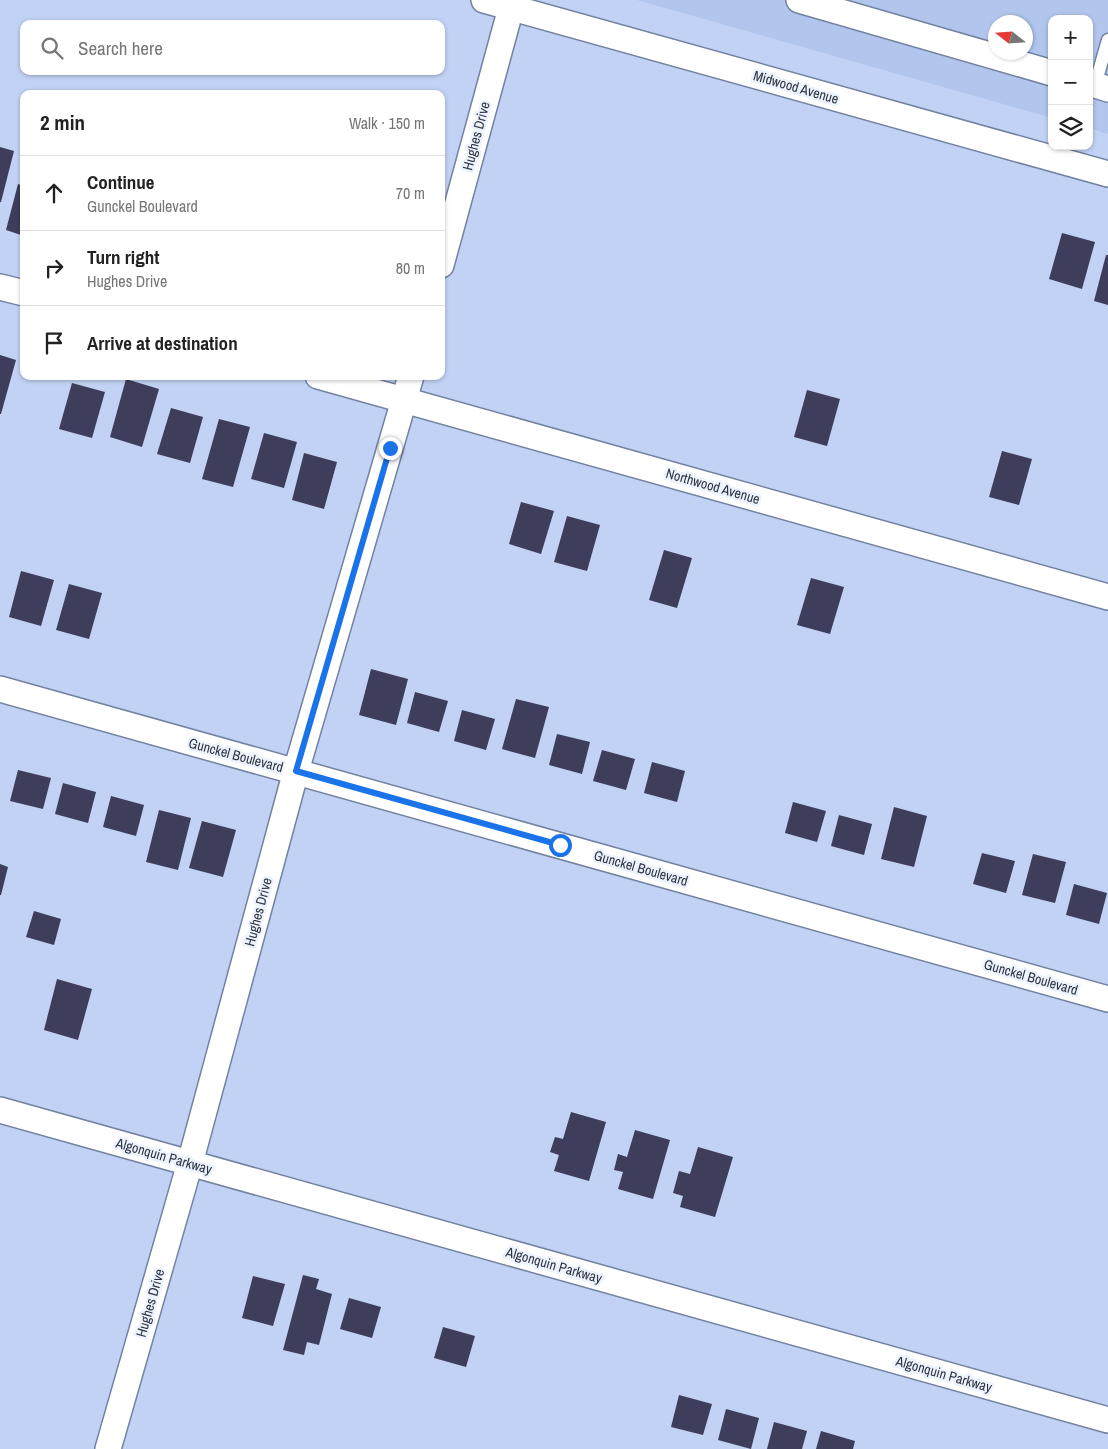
<!DOCTYPE html>
<meta charset="utf-8">
<style>
:root{--surface:#fff;--page:#f2f2f2;--text:#222;--muted:#767676;--line:#e0e0e0}
body{margin:0;font-family:"Archivo Narrow",sans-serif;background:var(--page);color:var(--text)}
.controls{position:absolute;right:15px;top:15px;display:grid;overflow:hidden;border-radius:10px;box-shadow:0 1px 4px #0004}
.controls button{width:45px;height:45px;display:grid;place-items:center;padding:0;border:0;border-bottom:1px solid var(--line);background:var(--surface);color:var(--text);font:25px sans-serif}
.compass{position:absolute;left:988px;top:15px;width:45px;height:45px;border-radius:50%;background:var(--surface);box-shadow:0 1px 4px #0004;rotate:287deg}
.stop{position:absolute;width:15px;height:15px;margin:-11px;border:4px solid #1a73e8;border-radius:50%;background:#fff}
.stop.end{background:#1a73e8;border-color:#fff;box-shadow:0 1px 5px #0008}
.list{margin:0;padding:0;list-style:none}
h2{display:flex;justify-content:space-between;align-items:center;height:65px;margin:0;padding:0 20px;font-size:21px}
h2 small{font-size:16px;font-weight:400;color:var(--muted)}
.list li{display:grid;grid-template-columns:32px 1fr auto;gap:15px;align-items:center;box-sizing:border-box;height:75px;padding:0 20px;border-top:1px solid var(--line)}
.list b{display:block;font-size:19px;white-space:nowrap}
.list p{margin:0;font-size:16px;white-space:nowrap;color:var(--muted)}
.list em{font-size:16px;font-style:normal;color:var(--muted)}
.icon{flex:none;width:28px;height:28px;fill:none;stroke:currentColor;stroke-width:2;stroke-linecap:round;stroke-linejoin:round}
.map{position:relative;flex:none;width:1108px;height:1449px;overflow:hidden}
.search{position:absolute;background:var(--surface);box-shadow:0 1px 4px #0004;left:20px;top:20px;width:425px;height:55px;display:flex;align-items:center;gap:12px;box-sizing:border-box;padding:0 18px;border-radius:10px;color:var(--muted);font-size:19px}
.panel{position:absolute;background:var(--surface);box-shadow:0 1px 4px #0004;left:20px;top:90px;width:425px;height:290px;border-radius:10px}
.map>svg:first-child{display:block}
.built{fill:#b1c5ed;fill-rule:evenodd}
.building{fill:#3e3d5b}
.lines{fill:none;stroke-linecap:round;stroke-linejoin:round}
.lane-casing{stroke:#7282a1;stroke-width:15}
.street-casing{stroke:#7282a1;stroke-width:28}
.lane{stroke:#fff;stroke-width:12}
.street{stroke:#fff;stroke-width:25}
.route{stroke:#1a73e8;stroke-width:6}
.labels{text-anchor:middle;stroke-width:5;stroke-linejoin:round;paint-order:stroke}
.street-label{font-size:14px;fill:#2e3442;stroke:#edf3fd}
</style>
<div class="map">
<svg width="1108" height="1449" viewBox="0 0 1108 1449">
<rect width="100%" height="100%" fill="#c1d2f4"/>
<path class="built" d="M637 0H1108V134L1089 128V19H1052V118ZM996 22H1026V52H996Z"/>
<g class="building">
<polygon points="0,147 14,151 1,202 0,202"/>
<polygon points="18,184 24,186 24,236 6,230"/>
<polygon points="1062,233 1095,242 1082,289 1049,279"/>
<polygon points="1106,255 1108,255 1108,305 1094,301"/>
<polygon points="0,355 16,360 1,414 0,414"/>
<polygon points="126,379 159,389 142,447 110,437"/>
<polygon points="72,383 105,392 92,438 59,429"/>
<polygon points="807,390 840,399 827,446 794,437"/>
<polygon points="171,408 203,417 190,463 157,454"/>
<polygon points="219,419 250,427 233,487 202,479"/>
<polygon points="264,433 297,442 284,488 251,479"/>
<polygon points="1002,451 1032,459 1019,505 989,497"/>
<polygon points="304,453 337,462 324,509 292,500"/>
<polygon points="521,502 554,511 541,554 509,544"/>
<polygon points="567,516 600,525 587,571 554,562"/>
<polygon points="664,550 692,558 677,608 649,600"/>
<polygon points="21,571 54,580 41,626 9,617"/>
<polygon points="811,578 844,587 830,634 797,625"/>
<polygon points="69,584 102,593 89,639 56,630"/>
<polygon points="371,669 408,679 396,725 359,715"/>
<polygon points="415,692 448,701 439,732 407,723"/>
<polygon points="516,699 549,707 535,758 502,749"/>
<polygon points="462,710 495,719 486,750 454,741"/>
<polygon points="557,734 590,742 582,774 549,765"/>
<polygon points="602,750 635,759 626,790 593,781"/>
<polygon points="652,762 685,771 677,802 644,793"/>
<polygon points="18,770 51,778 43,809 10,801"/>
<polygon points="63,783 96,792 88,823 55,814"/>
<polygon points="111,796 144,805 136,836 103,827"/>
<polygon points="793,802 826,811 817,842 785,833"/>
<polygon points="894,807 927,816 914,867 881,859"/>
<polygon points="159,810 191,818 178,870 146,862"/>
<polygon points="839,815 872,824 864,855 831,846"/>
<polygon points="202,821 236,830 223,877 189,868"/>
<polygon points="982,853 1015,861 1006,893 973,884"/>
<polygon points="1033,854 1066,862 1055,903 1022,895"/>
<polygon points="0,864 8,867 1,895 0,895"/>
<polygon points="1074,884 1107,893 1099,924 1066,915"/>
<polygon points="34,911 61,919 54,945 26,937"/>
<polygon points="57,979 92,989 78,1040 44,1030"/>
<polygon points="571,1112 606,1122 589,1181 554,1171 559,1155 550,1152 555,1137 563,1139"/>
<polygon points="635,1130 670,1140 653,1199 618,1189 623,1172 614,1170 618,1154 627,1157"/>
<polygon points="698,1147 733,1157 715,1217 680,1207 683,1196 673,1193 679,1171 690,1174"/>
<polygon points="303,1275 319,1279 316,1289 332,1294 319,1345 307,1342 304,1355 283,1350"/>
<polygon points="253,1276 285,1284 273,1326 242,1318"/>
<polygon points="349,1298 381,1307 372,1338 340,1329"/>
<polygon points="443,1327 475,1336 466,1367 434,1358"/>
<polygon points="679,1395 712,1404 703,1435 671,1427"/>
<polygon points="726,1409 759,1418 751,1449 718,1440"/>
<polygon points="774,1422 807,1431 802,1449 767,1449"/>
<polygon points="821,1431 855,1441 853,1449 816,1449"/>
</g>
<g class="lines">
<g class="lane-casing">
<polyline id="lane" points="1095,85 1108,40"/>
</g>
<g class="street-casing">
<g id="street">
<polyline points="484,0 1108,174"/>
<polyline points="799,0 1052,73"/>
<polyline points="1089,83 1108,89"/>
<polyline points="441,265 511,8"/>
<polyline points="0,287 24,293"/>
<polyline points="318,376 1108,597"/>
<polyline points="0,689 1108,999"/>
<polyline points="0,1110 1108,1420"/>
<polyline points="108,1449 190,1163 296,771 411,376"/>
</g>
</g>
<use href="#lane" class="lane"/>
<use href="#street" class="street"/>
</g>
<g class="lines">
<polyline class="route" points="390,448 296,771 560,845"/>
</g>
<g class="labels">
<g class="street-label">
<text transform="translate(796 87) rotate(16)" y="5">Midwood Avenue</text>
<text transform="translate(476 136) rotate(-75)" y="5">Hughes Drive</text>
<text transform="translate(713 486) rotate(16)" y="5">Northwood Avenue</text>
<text transform="translate(236 755) rotate(15)" y="5">Gunckel Boulevard</text>
<text transform="translate(641 868) rotate(16)" y="5">Gunckel Boulevard</text>
<text transform="translate(258 912) rotate(-75)" y="5">Hughes Drive</text>
<text transform="translate(1031 977) rotate(16)" y="5">Gunckel Boulevard</text>
<text transform="translate(164 1156) rotate(16)" y="5">Algonquin Parkway</text>
<text transform="translate(554 1265) rotate(16)" y="5">Algonquin Parkway</text>
<text transform="translate(150 1303) rotate(-74)" y="5">Hughes Drive</text>
<text transform="translate(944 1374) rotate(16)" y="5">Algonquin Parkway</text>
</g>
</g>
</svg>
<div class="controls">
<button>+</button>
<button>−</button>
<button><svg class="icon" aria-label="layers" viewBox="0 0 24 24"><path d="M12 4l9 5-9 5-9-5zM3 14l9 5 9-5"/></svg></button>
</div>
<svg class="compass" viewBox="-18 -18 36 36"><path d="M0-13l5 13h-10z" fill="#e53935"/><path d="M0 13l5-13h-10z" fill="#767676"/></svg>
<div class="stop" style="left:560px;top:845px"></div>
<div class="stop end" style="left:390px;top:448px"></div>
<div class="search"><svg class="icon" aria-label="search" viewBox="0 0 24 24"><circle cx="10" cy="10" r="6"/><path d="M15 15l6 6"/></svg>Search here</div>
<section class="panel">
<h2>2 min<small>Walk · 150 m</small></h2>
<ul class="list">
<li><svg class="icon" aria-label="ahead" viewBox="0 0 24 24"><path d="M12 20V5M6 11l6-6 6 6"/></svg><div><b>Continue</b><p>Gunckel Boulevard</p></div><em>70 m</em></li>
<li><svg class="icon" aria-label="right" viewBox="0 0 24 24"><path d="M7 20v-9h11M14 6l5 5-5 5"/></svg><div><b>Turn right</b><p>Hughes Drive</p></div><em>80 m</em></li>
<li><svg class="icon" aria-label="arrive" viewBox="0 0 24 24"><path d="M6 21V4h12l-3 4 3 4H6"/></svg><div><b>Arrive at destination</b></div></li>
</ul>
</section>
</div>
